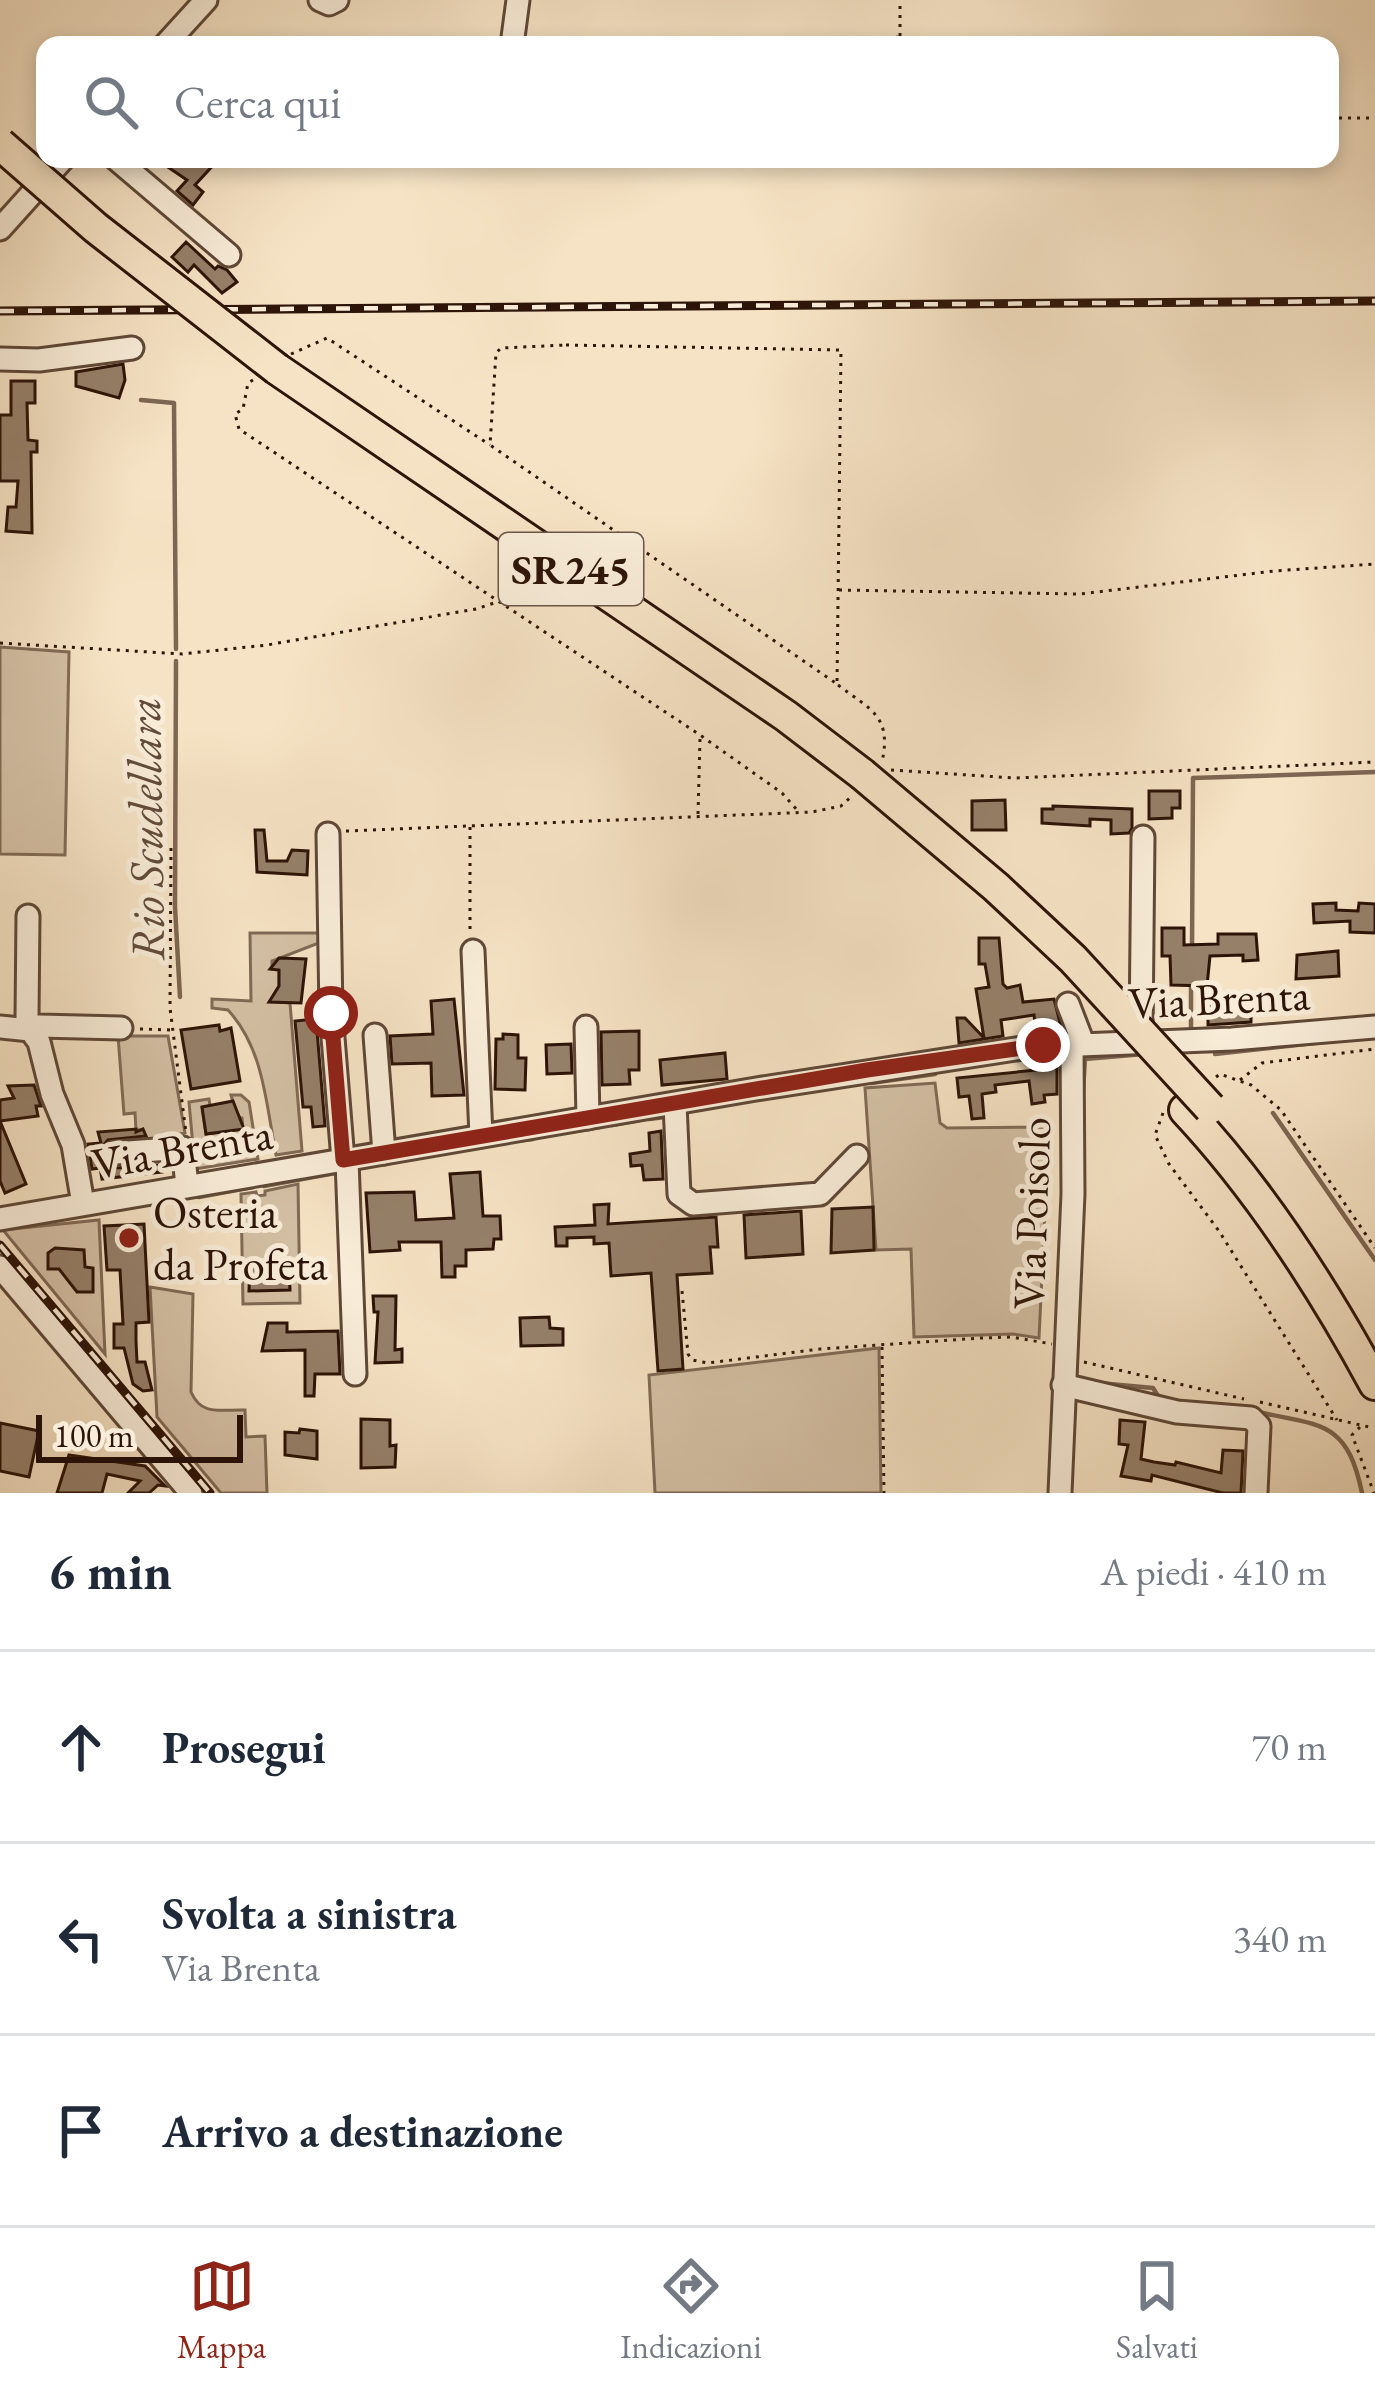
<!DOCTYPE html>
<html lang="it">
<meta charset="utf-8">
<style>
:root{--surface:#fff;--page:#f2f2f3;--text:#1f2937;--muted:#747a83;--line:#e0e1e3;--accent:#8f2418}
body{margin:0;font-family:"EB Garamond",serif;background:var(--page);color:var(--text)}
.scale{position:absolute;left:36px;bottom:30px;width:207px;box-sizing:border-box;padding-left:12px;border:6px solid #2d1408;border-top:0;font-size:33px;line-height:42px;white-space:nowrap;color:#2d1408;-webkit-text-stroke:9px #f9edd9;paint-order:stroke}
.stop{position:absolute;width:36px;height:36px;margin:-27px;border:9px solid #8f2418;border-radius:50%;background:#fff}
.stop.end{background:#8f2418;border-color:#fff;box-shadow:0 3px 12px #0008}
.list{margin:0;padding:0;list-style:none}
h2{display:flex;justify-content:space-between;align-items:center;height:156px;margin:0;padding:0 48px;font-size:51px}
h2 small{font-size:39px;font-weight:400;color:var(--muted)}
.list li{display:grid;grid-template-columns:78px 1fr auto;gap:36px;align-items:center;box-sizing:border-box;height:192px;padding:0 48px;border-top:3px solid var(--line)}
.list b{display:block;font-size:45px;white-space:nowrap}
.list p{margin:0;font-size:39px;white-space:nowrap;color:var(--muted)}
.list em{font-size:39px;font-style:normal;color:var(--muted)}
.icon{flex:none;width:66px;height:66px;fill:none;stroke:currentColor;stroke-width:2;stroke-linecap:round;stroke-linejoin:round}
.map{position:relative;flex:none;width:1375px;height:1493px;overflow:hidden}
.search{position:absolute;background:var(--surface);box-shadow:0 6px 18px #0003;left:36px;right:36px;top:36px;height:132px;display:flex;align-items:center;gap:30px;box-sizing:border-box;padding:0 42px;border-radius:24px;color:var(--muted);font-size:45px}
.sheet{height:732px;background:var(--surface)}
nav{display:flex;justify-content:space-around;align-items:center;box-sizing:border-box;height:168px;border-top:3px solid var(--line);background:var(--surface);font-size:33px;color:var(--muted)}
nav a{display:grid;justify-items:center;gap:6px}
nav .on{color:var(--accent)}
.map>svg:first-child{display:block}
.green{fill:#d4c0a5;stroke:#806a56;stroke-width:3}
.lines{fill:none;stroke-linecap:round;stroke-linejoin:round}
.stream{stroke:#7d6653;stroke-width:4.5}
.building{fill:#96806a;stroke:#2d1408;stroke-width:3}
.minor-casing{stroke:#5f4837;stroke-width:27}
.highway-casing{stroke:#2d1408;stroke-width:36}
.path{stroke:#2d1408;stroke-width:3;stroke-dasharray:3 6;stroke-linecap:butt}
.minor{stroke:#f9edd9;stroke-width:21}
.highway{stroke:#f6e3c5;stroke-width:30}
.rail-casing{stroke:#2d1408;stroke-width:9}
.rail{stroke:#f9edd9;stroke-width:4.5;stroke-dasharray:14;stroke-linecap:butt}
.highway-bridge-casing{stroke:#2d1408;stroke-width:36;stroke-linecap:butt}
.highway-bridge{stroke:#f6e3c5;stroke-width:30}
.route{stroke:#8f2418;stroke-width:15}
.poi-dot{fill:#8f2418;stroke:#f9edd9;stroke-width:4.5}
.labels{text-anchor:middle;stroke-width:10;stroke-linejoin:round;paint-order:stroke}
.shield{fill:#f9edd9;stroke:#6a5547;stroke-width:3}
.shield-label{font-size:42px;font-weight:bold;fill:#2d1408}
.street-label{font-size:45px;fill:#2d1408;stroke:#f9edd9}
.poi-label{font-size:45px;fill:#2d1408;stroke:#f9edd9;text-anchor:start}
.water-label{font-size:48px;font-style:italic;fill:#624b3a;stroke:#f9edd9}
</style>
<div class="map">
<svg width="1375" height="1493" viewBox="0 0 1375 1493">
<rect width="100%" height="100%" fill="#f6e3c5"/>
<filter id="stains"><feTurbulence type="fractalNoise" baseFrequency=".00167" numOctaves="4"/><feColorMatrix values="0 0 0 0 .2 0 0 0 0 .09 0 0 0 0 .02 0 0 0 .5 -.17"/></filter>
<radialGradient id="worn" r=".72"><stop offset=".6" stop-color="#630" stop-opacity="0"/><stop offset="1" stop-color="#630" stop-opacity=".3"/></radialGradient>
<g class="green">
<polygon points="0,647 69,652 65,855 0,854"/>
<path d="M250 933H325L324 941 272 961V969L279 970V986L270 1001 290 1003 302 1151 276 1155C266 1104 264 1049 228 1010L212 1008V999L251 1001Z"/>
<polygon points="118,1036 168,1036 185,1133 148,1140 142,1130 136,1130 135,1113 124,1114"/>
<polygon points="935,1083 940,1123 947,1128 1049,1127 1039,1338 1013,1334 914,1337 911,1249 876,1250 865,1088"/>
<polygon points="231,1095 241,1095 249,1102 258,1159 195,1169 189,1102 209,1099 210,1106 202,1108 206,1134 243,1129 242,1118 237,1117"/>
<polygon points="298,1184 300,1303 243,1304 241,1194 256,1192 257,1196 265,1195 265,1191"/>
<polygon points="99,1220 105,1354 3,1230"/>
<path d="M150 1287 193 1294 191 1392C202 1417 221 1409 245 1410L246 1437 265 1436 267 1493H221L157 1417Z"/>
<polygon points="879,1348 881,1493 655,1493 649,1375"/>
</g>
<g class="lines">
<g class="stream">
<polyline points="141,400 174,403 176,649"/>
<polyline points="176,661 175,907 180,997"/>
<polyline points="1192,950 1193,778 1375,772"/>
<polyline points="1191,1028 1191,985"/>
<polyline points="1215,1054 1341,1040"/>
<polyline points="871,1083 935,1074"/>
<polyline points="1083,1090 1085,1059 1144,1054"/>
<polyline points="1273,1113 1375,1260"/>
<polyline points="649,1119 665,1117"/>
<polyline points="612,1125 640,1120"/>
<polyline points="575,1131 599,1127"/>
<polyline points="514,1141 533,1139"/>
<polyline points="355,1169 390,1162"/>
<polyline points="264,1186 341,1172"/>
<polyline points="199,1197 253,1187"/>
<polyline points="1076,1359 1076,1376 1082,1380"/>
<polyline points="1099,1383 1153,1388 1160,1399"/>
<polyline points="1205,1404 1235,1407"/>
<path d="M1258 1412C1321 1426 1347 1420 1362 1493"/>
</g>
</g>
<g class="building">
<polygon points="156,159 219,159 195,185 203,192 193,205 177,191 187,180"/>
<polygon points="186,242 215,269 218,266 227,270 237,282 222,293 194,265 188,272 172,257"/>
<polygon points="123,364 125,380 119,398 76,386 76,372"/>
<polygon points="11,381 35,381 35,403 27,403 28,440 37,441 37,452 31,452 32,533 6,531 8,507 16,507 18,481 0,481 0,415 11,415"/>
<polygon points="1149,791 1180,791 1180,808 1172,808 1172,818 1149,819"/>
<polygon points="1005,800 1006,830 972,830 972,801"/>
<polygon points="1053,806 1132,809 1132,828 1129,833 1111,834 1111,820 1090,819 1090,826 1042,823 1042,809 1053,809"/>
<polygon points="255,830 264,830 267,861 287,861 292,850 308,851 307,875 257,872"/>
<polygon points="1336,903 1336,910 1358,911 1359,903 1375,904 1375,933 1350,932 1350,921 1314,923 1313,904"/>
<polygon points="1162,928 1184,928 1184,945 1218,944 1218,934 1256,934 1258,960 1243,961 1243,955 1210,956 1207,986 1171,985 1170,956 1162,956"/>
<polygon points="979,938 999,938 1003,984 1007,988 1020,985 1023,1002 1054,999 1062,1031 1036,1032 1034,1015 1001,1020 1003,1036 959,1043 957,1018 965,1018 984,1038 976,989 989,987 985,964 979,964"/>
<polygon points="1338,951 1339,976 1296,979 1297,955"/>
<polygon points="279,958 306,959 301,1003 269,1002 279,986 279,970 270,969"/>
<polygon points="1236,994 1251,994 1251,1022 1208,1025 1208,1000 1236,1000"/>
<polygon points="454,999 464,1095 432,1096 431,1063 392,1064 390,1036 433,1034 431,1001"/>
<polygon points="316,1019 325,1126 313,1127 311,1107 303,1107 295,1021"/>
<polygon points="219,1025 220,1031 231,1028 240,1081 191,1089 181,1030"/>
<polygon points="639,1031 639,1070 629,1070 630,1084 602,1085 601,1032"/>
<polygon points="503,1034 518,1035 518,1058 526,1058 525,1090 495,1089 496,1039 503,1039"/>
<polygon points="571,1044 572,1073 547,1074 546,1045"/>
<polygon points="725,1053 727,1079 662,1085 660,1060"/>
<polygon points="1057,1068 1057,1094 1044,1095 1045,1102 1032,1104 1029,1081 995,1085 996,1092 982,1094 984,1118 972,1119 969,1096 959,1097 957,1078"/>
<polygon points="34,1085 41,1106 36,1106 38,1116 0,1121 0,1100 14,1098 8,1086"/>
<polygon points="233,1101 244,1129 206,1134 202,1107"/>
<polygon points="0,1121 26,1184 5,1193 0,1181"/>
<polygon points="136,1129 136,1132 143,1129 146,1136 108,1140 101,1148 102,1160 115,1168 159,1165 162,1172 102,1179 100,1168 92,1169 88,1144 101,1143 98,1132"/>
<polygon points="661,1131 663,1179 644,1180 642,1165 631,1166 630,1154 650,1151 649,1133"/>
<polygon points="480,1172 483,1216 500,1216 501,1239 494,1239 493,1249 466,1250 466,1266 455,1266 455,1277 442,1277 441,1242 399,1242 400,1250 370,1252 366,1193 414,1192 416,1220 454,1218 450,1174"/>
<polygon points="609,1204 608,1224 716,1217 718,1247 710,1247 712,1273 677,1275 683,1369 658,1371 651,1273 611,1276 609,1243 594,1244 594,1237 567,1238 567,1246 556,1246 555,1227 595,1225 594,1205"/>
<polygon points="873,1207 874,1250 831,1253 832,1209"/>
<polygon points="801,1211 803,1254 746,1258 744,1215"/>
<polygon points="144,1224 149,1322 136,1323 136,1341 137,1362 145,1362 152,1390 143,1391 133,1384 124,1348 114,1348 114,1324 123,1324 120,1270 107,1270 104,1226"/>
<polygon points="55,1248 84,1250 85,1267 93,1268 93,1292 77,1292 59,1269 48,1269 48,1253"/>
<polygon points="250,1264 271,1264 271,1269 289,1268 290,1290 249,1291"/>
<polygon points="373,1296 396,1296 395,1350 402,1349 402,1362 375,1363 378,1312 374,1312"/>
<polygon points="549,1317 550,1328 563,1329 563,1345 521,1346 520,1318"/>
<polygon points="268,1323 287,1323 287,1332 338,1331 340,1374 315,1374 314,1396 305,1396 305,1350 262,1351"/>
<polygon points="361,1419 390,1420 390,1446 396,1445 395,1467 361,1468"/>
<polygon points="1120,1420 1145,1422 1141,1459 1154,1462 1175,1465 1176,1462 1221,1473 1223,1450 1243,1451 1241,1493 1223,1493 1152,1475 1151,1481 1121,1476 1128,1445 1119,1444"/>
<polygon points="0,1423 39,1431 29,1477 0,1471"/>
<polygon points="300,1429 317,1431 317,1459 285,1455 285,1432 299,1433"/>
<polygon points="69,1455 145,1466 165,1486 158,1485 149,1493 128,1493 140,1481 107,1474 102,1493 57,1493"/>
</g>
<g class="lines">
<g class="minor-casing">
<g id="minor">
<polyline points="320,0 329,4 337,0"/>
<polyline points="165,45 206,0"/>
<polyline points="512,45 518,0"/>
<polyline points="116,159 229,255"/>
<polyline points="0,229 63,159"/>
<polyline points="0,359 39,360 132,348"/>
<polyline points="328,834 331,1013 343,1160"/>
<polyline points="28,916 27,1018 30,1030 39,1026 121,1028"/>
<polyline points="473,951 481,1136"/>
<polyline points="1068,1004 1083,1043"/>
<polyline points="0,1027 30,1030 39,1042 52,1094 73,1145 83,1204"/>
<polyline points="586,1027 588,1118"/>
<polyline points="375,1035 384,1153"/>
<polyline points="1141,1035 1143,837"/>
<polyline points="675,1104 679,1194 693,1204 820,1194 857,1156"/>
<polyline points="115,1153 183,1148 187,1186"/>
<polyline points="347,1160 355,1374"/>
<polyline points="0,1219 756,1089 1029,1047 1232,1039 1375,1027"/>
<polyline points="0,1267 191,1493"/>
<polyline points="1063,1385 1177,1412 1251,1418 1259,1426 1256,1493"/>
<polyline points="1060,1493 1073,1194 1072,1044"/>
</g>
</g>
<g class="highway-casing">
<g id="highway">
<polyline points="277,369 786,716 862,774"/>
<path d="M1185 1110C1260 1190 1323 1288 1375 1384"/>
</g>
</g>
<g class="path">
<polyline points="852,45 898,37"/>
<polyline points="900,45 900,0"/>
<polyline points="1330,118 1375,118"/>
<polygon points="566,345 841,350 837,684 490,445 496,353 501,348"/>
<polyline points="291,354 327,338 490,445"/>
<polyline points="253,380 248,383 243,409 235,414 239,429 700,735 782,793 799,812"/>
<polyline points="839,590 1080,594 1274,571 1375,564"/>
<polyline points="0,643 182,654 267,645 476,609 497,602"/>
<path d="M838 685C871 710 892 716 882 762"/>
<polyline points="891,770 1015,778 1375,762"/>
<polyline points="698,814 700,739"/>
<polyline points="470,827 470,932"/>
<polyline points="346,831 812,812 841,806 853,795"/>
<polyline points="171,848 170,1008 186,1133"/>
<polyline points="140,1029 172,1030"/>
<polyline points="1216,1077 1220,1074 1251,1085 1281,1110 1375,1248"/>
<polyline points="1240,1080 1262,1063 1375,1049"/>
<polyline points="1163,1113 1155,1135 1169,1164 1219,1231 1337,1420"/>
<polyline points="682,1291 688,1354 692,1360 708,1363 820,1349 981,1338 1011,1337 1052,1344"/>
<polyline points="882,1347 884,1493"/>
<polyline points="1084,1362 1244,1399"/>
<polyline points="1260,1402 1369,1427"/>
<polyline points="1360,1427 1352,1435 1374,1493"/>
</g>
<use href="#minor" class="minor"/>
<use href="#highway" class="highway"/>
<g class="rail-casing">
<g id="rail">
<polyline points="0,311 1375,301"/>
<polyline points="0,1245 210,1493"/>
</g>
</g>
<use href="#rail" class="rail"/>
<g class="highway-bridge-casing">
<g id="highway-bridge">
<polyline points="0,144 96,228 277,369"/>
<polyline points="862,774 996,887 1073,959 1210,1108"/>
</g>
</g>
<use href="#highway-bridge" class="highway-bridge"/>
</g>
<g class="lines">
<polyline class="route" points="331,1013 343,1160 867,1070 1043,1045"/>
</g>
<circle class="poi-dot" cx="129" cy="1238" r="12"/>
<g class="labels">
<rect class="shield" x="499" y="533" width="144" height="72" rx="9"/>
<g class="shield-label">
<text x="571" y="584">SR245</text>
</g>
<g class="street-label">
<text transform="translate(1219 998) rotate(-3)" y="16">Via Brenta</text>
<text transform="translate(182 1148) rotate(-10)" y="16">Via Brenta</text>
<text transform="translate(1031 1213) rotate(-88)" y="16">Via Poisolo</text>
</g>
<g class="poi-label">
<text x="153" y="1228">Osteria<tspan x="153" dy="52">da Profeta</tspan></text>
</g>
<g class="water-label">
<text transform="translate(145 829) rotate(-91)" y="17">Rio Scudellara</text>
</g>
</g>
<rect width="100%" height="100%" filter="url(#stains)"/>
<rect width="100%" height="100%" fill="url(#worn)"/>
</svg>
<div class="scale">100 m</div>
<div class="stop" style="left:331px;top:1013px"></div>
<div class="stop end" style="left:1043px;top:1045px"></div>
<div class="search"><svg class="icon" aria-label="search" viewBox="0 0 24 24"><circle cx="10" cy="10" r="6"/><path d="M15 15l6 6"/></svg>Cerca qui</div>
</div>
<section class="sheet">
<h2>6 min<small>A piedi · 410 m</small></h2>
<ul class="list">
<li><svg class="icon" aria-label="ahead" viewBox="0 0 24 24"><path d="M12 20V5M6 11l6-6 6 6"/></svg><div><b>Prosegui</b></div><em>70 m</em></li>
<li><svg class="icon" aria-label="left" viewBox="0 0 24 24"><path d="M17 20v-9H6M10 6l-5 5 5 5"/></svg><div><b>Svolta a sinistra</b><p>Via Brenta</p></div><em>340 m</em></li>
<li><svg class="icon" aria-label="arrive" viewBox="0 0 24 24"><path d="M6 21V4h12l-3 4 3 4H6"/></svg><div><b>Arrivo a destinazione</b></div></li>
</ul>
</section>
<nav>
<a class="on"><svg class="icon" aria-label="map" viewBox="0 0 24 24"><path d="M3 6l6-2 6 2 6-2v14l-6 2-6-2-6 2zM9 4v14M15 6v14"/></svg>Mappa</a>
<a><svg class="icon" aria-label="directions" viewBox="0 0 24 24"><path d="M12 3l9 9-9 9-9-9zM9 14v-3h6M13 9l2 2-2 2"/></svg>Indicazioni</a>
<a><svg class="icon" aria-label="saved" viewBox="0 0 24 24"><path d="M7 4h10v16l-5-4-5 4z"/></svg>Salvati</a>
</nav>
